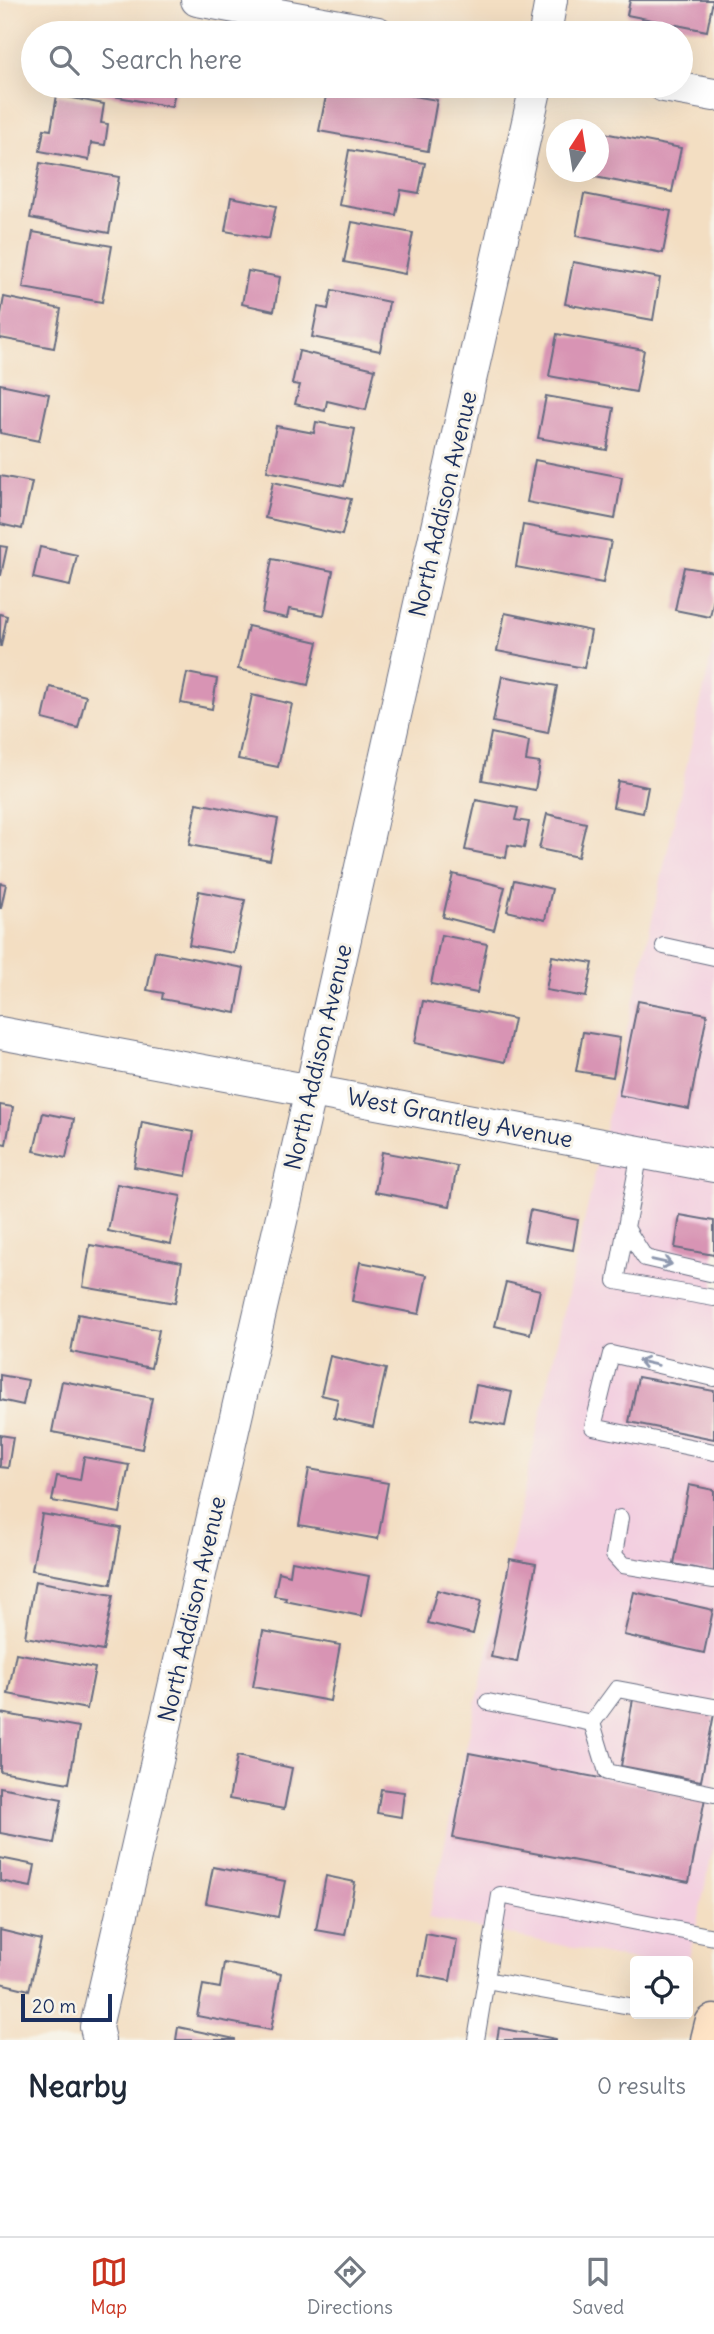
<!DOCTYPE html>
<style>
:root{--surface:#fff;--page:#f6f6f7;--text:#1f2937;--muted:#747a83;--line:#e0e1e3;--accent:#c8321e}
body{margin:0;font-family:Delius,sans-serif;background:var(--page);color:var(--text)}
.controls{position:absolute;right:21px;bottom:21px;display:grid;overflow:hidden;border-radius:7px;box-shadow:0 7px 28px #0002}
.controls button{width:63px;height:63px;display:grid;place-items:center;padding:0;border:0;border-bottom:2px solid var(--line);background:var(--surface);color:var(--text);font:35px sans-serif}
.compass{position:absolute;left:546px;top:119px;width:63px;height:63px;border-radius:50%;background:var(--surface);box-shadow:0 7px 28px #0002;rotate:12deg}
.scale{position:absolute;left:21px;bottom:18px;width:91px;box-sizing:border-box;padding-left:7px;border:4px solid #1b2f5e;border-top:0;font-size:19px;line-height:24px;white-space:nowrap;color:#1b2f5e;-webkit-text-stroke:5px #f7f3e8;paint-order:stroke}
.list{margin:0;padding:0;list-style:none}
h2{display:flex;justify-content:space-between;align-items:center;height:91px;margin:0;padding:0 28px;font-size:30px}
h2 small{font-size:23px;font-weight:400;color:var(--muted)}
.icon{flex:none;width:38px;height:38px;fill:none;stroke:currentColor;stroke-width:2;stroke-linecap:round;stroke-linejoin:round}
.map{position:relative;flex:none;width:714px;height:2040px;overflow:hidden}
.search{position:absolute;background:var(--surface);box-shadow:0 7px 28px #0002;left:21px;right:21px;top:21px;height:77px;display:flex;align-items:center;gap:18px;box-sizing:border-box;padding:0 24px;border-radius:38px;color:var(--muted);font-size:26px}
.sheet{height:196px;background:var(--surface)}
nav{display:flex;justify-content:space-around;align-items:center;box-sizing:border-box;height:98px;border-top:2px solid var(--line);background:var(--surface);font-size:19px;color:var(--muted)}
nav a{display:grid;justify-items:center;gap:4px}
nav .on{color:var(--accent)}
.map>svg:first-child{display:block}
.built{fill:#f3cfe0}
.building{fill:#d894b4}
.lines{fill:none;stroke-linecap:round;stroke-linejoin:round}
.service-casing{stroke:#676c81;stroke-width:18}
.minor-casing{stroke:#676c81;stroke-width:34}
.secondary-casing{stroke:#676c81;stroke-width:41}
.service{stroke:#fff;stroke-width:16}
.minor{stroke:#fff;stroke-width:32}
.secondary{stroke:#ffe4c6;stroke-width:38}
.oneway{stroke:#8d97ae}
.labels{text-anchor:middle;stroke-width:6;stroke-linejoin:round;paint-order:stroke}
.street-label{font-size:23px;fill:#1b2f5e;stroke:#f7f3e8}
</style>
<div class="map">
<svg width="714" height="2040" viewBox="0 0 714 2040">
<rect width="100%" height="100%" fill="#f7f3e8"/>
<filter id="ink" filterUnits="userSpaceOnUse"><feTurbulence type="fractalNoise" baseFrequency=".0143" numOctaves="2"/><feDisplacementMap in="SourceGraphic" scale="14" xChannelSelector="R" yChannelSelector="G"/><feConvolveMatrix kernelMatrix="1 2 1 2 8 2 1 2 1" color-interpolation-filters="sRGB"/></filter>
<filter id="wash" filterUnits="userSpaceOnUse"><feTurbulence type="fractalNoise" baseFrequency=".00686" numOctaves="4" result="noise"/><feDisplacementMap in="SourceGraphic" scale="28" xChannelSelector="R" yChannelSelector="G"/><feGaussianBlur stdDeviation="1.57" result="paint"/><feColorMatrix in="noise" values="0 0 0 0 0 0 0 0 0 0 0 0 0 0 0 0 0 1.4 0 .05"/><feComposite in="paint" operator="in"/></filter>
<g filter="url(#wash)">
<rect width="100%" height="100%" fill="#f3dec2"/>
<polygon class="built" points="714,643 714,1846 688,1962 638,1961 428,1918"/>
<g id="blocks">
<g class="building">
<polygon points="630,0 713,0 707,31 627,15"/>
<polygon points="60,86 176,86 172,107"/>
<polygon points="328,86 355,86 437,100 428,151 319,131"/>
<polygon points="57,95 104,104 101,123 108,124 105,145 91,143 89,160 40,151 44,129 51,130"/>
<polygon points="604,133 681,148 672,192 595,177 597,172 598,172"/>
<polygon points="349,150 425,163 419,193 401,190 396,215 339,205"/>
<polygon points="40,163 119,177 109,233 30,218"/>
<polygon points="584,194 671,211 663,253 576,236"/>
<polygon points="231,197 276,206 269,239 225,231"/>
<polygon points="352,222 413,233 405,274 344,262"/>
<polygon points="33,232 112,246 102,302 23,288"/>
<polygon points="573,262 660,278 653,320 565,304"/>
<polygon points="248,271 280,277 274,311 242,304"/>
<polygon points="332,290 389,302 380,351 312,337 318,307 328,309"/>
<polygon points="4,297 61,309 54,348 0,338 0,319"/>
<polygon points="557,334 644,350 636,392 549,376"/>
<polygon points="299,351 375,369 366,410 327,401 325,411 295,404 300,385 292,384"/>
<polygon points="0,384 49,394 39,441 0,433"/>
<polygon points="546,396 614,408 607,450 538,438"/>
<polygon points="316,422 355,429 344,486 267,471 276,426 314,433"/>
<polygon points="535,460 622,477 615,519 527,502"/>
<polygon points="0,476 32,482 22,529 0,524"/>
<polygon points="273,482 351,499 342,535 265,518"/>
<polygon points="523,525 611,541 603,583 516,567"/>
<polygon points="0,546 7,547 1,575 0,575"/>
<polygon points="40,547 77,555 70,586 33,578"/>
<polygon points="272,559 333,571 324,615 289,609 287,618 262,613"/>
<polygon points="684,567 714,572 714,598 710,617 675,610"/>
<polygon points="505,613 591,631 584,668 497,651"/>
<polygon points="0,614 7,616 1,646 0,646"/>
<polygon points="248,626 318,642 308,685 238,669"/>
<polygon points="187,673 217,679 212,709 181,703"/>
<polygon points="502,676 557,686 548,733 493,722"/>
<polygon points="50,687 86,696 78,728 43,719"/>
<polygon points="252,695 292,704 278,767 238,759"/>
<polygon points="491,733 529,741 526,761 540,763 535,790 482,780"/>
<polygon points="618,781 648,787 643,813 613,807"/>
<polygon points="476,800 518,808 515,820 529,822 524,848 508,845 506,858 465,850"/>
<polygon points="197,803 278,819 270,860 189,845"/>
<polygon points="547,814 586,823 578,857 539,849"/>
<polygon points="453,874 505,887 494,930 443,917"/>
<polygon points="514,880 552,889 545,920 507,911"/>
<polygon points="0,883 6,884 1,908 0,908"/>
<polygon points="199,891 245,900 234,953 189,945"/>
<polygon points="441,935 487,944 477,993 431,984"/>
<polygon points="155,951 244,968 236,1013 162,999 163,993 147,990"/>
<polygon points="552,956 593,963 586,997 546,990"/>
<polygon points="423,1001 514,1019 505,1062 415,1043"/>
<polygon points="638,1001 707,1014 689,1109 619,1095"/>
<polygon points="583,1032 620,1038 613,1077 576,1071"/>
<polygon points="0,1105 13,1107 6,1144 0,1143"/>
<polygon points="43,1113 74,1119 66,1158 34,1151"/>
<polygon points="142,1122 194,1132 186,1176 134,1167"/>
<polygon points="382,1152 457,1166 450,1206 375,1192"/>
<polygon points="117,1184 181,1196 171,1244 108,1231"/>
<polygon points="530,1210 578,1220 573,1250 524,1241"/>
<polygon points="680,1215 714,1221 714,1255 675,1248"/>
<polygon points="90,1245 182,1262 175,1303 83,1287"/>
<polygon points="360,1262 427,1275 419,1314 352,1301"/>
<polygon points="506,1282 540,1290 530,1334 495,1326"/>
<polygon points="78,1314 159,1330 151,1368 71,1352"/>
<polygon points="330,1356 386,1369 373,1427 334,1418 338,1399 321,1395"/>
<polygon points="0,1375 28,1380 23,1405 0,1400"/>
<polygon points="638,1377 714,1391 714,1439 629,1422"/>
<polygon points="62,1381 152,1398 142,1449 52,1432"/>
<polygon points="476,1385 512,1392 505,1426 469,1420"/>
<polygon points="0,1435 13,1437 8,1468 0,1467"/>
<polygon points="84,1457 129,1465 120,1513 52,1501 57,1476 80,1480"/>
<polygon points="309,1469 388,1483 378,1539 299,1525"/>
<polygon points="689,1485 714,1490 714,1572 674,1564"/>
<polygon points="42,1514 121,1528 111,1584 32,1570"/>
<polygon points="510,1559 536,1564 517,1662 491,1657"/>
<polygon points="292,1561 369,1576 361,1616 285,1601 286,1598 274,1596 279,1572 290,1575"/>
<polygon points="35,1581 113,1595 103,1651 25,1637"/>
<polygon points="437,1590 481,1601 473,1634 428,1623"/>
<polygon points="634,1592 713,1610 704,1653 624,1635"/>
<polygon points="263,1631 340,1645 330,1701 253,1687"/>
<polygon points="16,1653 95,1668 87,1709 8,1694"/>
<polygon points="633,1699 714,1714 701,1781 621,1766"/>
<polygon points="0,1713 79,1727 69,1783 0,1771"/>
<polygon points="469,1753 705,1798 689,1882 453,1838"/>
<polygon points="237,1756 292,1768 284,1809 229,1799"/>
<polygon points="0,1787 62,1799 54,1843 0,1833"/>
<polygon points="381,1789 404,1792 401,1817 377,1813"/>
<polygon points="0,1858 35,1865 31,1887 0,1881"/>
<polygon points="213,1867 285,1881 278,1917 206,1903"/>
<polygon points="326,1876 355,1882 345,1935 316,1930"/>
<polygon points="0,1930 41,1940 29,1990 0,1983"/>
<polygon points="426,1934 457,1940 450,1981 419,1975"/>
<polygon points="224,1963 281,1974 271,2030 197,2016 203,1985 220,1988"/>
<polygon points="178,2027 235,2039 235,2040 176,2040"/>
<polygon points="499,2028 556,2039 556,2040 497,2040"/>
</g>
</g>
</g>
<g filter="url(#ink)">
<use href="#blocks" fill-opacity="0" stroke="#676c81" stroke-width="2"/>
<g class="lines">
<g class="service-casing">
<g id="service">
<polyline points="664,946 714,957"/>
<polyline points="640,1152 616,1281 714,1298"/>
<polyline points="626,1228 645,1258 714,1274"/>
<polyline points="714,1378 611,1354 593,1427 714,1452"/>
<polyline points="620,1518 614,1555 623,1565 714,1580"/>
<polyline points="488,1702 592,1723 617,1689 714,1707"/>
<polyline points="592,1723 607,1772 714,1794"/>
<polyline points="486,1980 635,2007"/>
<polyline points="476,2040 500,1895 714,1937"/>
</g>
</g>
<g class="minor-casing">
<g id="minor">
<polyline points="197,0 378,33"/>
<polyline points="545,33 551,0"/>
<polyline points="664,86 714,95"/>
<polyline points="0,1033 714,1166"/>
<polyline points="99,2040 96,2027 311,1090 536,86"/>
</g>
</g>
<g class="secondary-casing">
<polyline id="secondary" points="710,2040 714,2024"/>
</g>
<use href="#service" class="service"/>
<use href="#minor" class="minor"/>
<use href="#secondary" class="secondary"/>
</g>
<defs><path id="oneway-shaft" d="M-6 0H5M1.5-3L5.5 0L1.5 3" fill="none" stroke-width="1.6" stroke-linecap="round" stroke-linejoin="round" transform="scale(1.75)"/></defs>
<g class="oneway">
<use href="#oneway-shaft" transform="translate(662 1262) rotate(13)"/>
<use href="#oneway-shaft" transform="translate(648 1363) rotate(-167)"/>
</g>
</g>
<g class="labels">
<g class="street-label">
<text transform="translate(443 504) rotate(-77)" y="8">North Addison Avenue</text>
<text transform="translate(318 1057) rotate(-77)" y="8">North Addison Avenue</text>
<text transform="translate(460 1118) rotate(11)" y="8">West Grantley Avenue</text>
<text transform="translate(192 1609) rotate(-77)" y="8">North Addison Avenue</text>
</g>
</g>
</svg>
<div class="controls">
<button><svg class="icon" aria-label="locate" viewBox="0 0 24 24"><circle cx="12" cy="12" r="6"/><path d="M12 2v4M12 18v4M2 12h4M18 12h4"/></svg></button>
</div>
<svg class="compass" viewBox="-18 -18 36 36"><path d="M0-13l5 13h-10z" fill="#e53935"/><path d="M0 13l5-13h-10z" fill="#747a83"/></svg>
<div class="scale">20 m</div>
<div class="search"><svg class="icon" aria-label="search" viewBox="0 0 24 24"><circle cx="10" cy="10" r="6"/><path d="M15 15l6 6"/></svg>Search here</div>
</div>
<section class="sheet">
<h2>Nearby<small>0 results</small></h2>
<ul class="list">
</ul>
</section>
<nav>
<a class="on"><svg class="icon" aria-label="map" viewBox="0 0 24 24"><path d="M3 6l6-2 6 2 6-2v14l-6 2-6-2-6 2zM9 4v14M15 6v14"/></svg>Map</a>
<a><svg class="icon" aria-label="directions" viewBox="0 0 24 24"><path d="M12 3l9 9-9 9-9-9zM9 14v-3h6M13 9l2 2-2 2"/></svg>Directions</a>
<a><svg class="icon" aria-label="saved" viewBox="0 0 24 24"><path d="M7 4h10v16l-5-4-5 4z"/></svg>Saved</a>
</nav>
